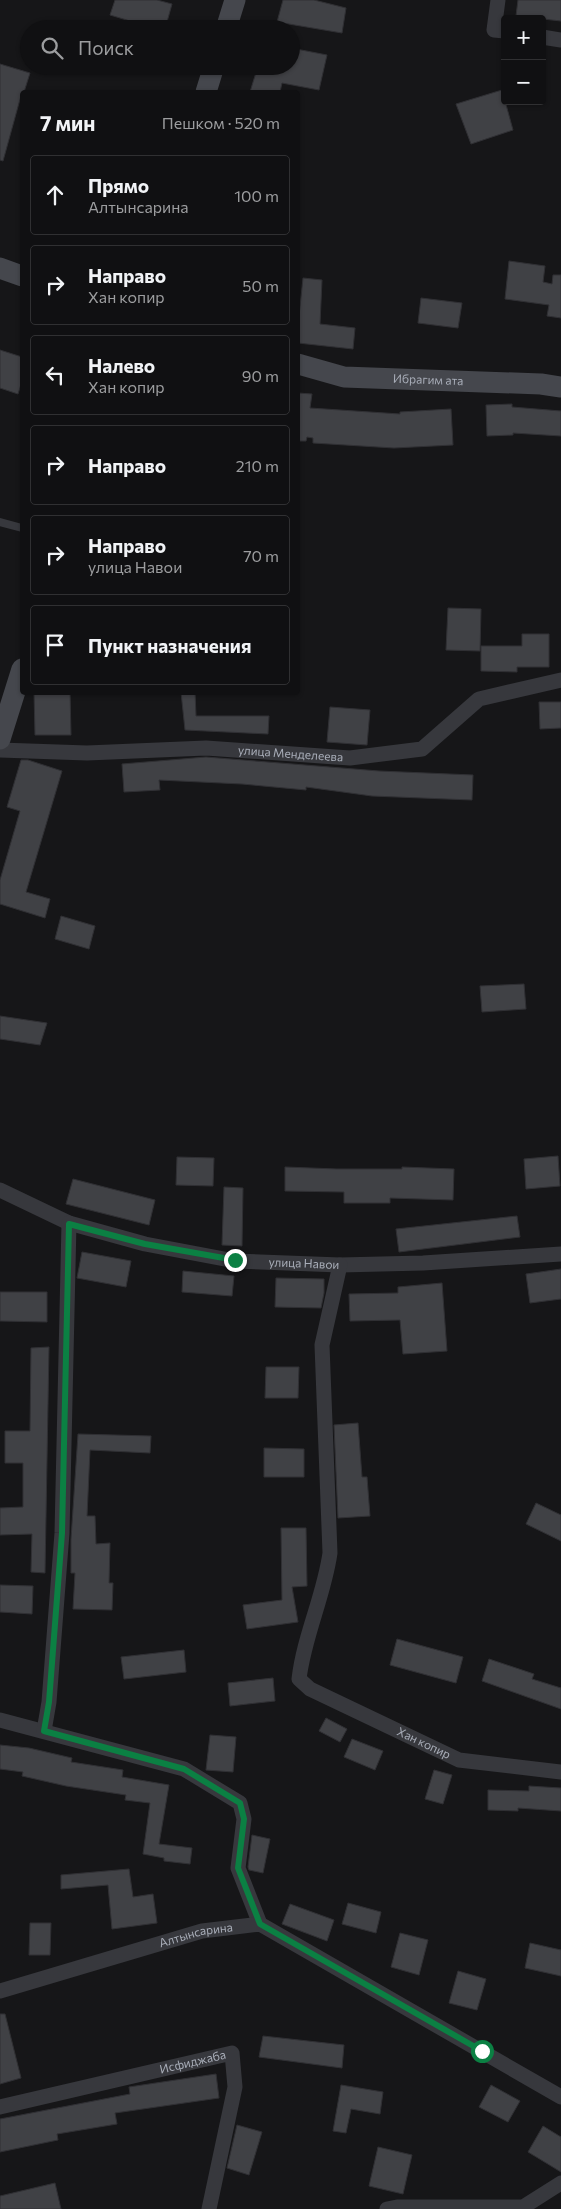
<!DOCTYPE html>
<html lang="ru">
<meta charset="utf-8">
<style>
:root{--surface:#101012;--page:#19191b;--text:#f1f3f6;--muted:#9c9d9f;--line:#303032}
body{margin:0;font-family:Commissioner,sans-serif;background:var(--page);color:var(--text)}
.controls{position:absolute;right:15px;top:15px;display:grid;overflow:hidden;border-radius:5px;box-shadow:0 1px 4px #0004}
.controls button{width:45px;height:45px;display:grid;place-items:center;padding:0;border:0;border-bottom:1px solid var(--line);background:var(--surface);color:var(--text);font:25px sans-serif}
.stop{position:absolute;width:15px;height:15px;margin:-11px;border:4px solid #0b8043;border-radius:50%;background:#fff}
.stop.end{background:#0b8043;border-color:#fff;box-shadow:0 1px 5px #0008}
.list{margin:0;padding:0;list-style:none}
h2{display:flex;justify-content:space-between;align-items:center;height:65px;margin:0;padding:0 20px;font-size:21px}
h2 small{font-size:16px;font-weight:400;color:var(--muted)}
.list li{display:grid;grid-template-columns:32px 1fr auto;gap:15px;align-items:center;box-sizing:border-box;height:80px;margin:0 10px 10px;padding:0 10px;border:1px solid var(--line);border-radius:5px}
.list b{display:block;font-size:19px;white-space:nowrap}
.list p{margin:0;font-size:16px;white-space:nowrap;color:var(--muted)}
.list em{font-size:16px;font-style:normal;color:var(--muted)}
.icon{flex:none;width:28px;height:28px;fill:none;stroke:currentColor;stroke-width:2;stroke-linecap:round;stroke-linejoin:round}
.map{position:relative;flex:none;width:561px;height:2209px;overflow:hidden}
.search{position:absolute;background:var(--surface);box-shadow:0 1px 4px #0004;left:20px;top:20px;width:280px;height:55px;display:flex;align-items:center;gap:12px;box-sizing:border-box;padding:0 18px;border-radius:28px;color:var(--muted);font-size:19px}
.panel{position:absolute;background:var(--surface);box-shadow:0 1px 4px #0004;left:20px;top:90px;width:280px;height:605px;border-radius:5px}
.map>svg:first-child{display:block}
.building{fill:#404145;stroke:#303034}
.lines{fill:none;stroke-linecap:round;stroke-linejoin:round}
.lane{stroke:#37383d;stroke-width:8}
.street{stroke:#37383d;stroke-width:15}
.secondary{stroke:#45474d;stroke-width:21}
.route{stroke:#0b8043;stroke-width:6}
.labels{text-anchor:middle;stroke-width:5;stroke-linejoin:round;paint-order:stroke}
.street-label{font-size:12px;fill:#a8adb8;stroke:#111113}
</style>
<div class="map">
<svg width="561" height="2209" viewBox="0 0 561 2209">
<rect width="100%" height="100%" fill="#161618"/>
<g class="building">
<polygon points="115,0 157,0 172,4 165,29 157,29 110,15"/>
<polygon points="283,0 314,0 346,8 342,33 277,22"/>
<polygon points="518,0 561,0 561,21 516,16"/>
<polygon points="291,48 327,55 319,90 282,83 280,92 250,92 258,66 291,66"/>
<polygon points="0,64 30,73 24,92 22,92 3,161 0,160"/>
<polygon points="502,90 513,130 471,144 456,104"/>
<polygon points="509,261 545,266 543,282 552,284 553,275 561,275 561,318 547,316 549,305 505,299"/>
<polygon points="303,278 322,280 320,324 355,328 353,349 298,343 298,326"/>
<polygon points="421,298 462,303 458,328 418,323"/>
<polygon points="0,350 22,357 22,381 18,394 0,388"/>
<polygon points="298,393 312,394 310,408 400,414 400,412 451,409 453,445 394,448 313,443 313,438 307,437 306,441 298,441"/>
<polygon points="512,404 512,407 561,411 561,436 513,433 513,435 487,436 486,405"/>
<polygon points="448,608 481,609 480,651 446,650"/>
<polygon points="522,634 549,634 549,667 517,667 517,672 481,671 481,646 522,646"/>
<polygon points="34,692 70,692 71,735 35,735"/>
<polygon points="181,692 195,692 196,716 269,716 268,734 185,730"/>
<polygon points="539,702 561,702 561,728 540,729"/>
<polygon points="330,707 370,710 367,745 327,742"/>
<polygon points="206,757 379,771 473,775 472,800 372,796 306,787 306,790 242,784 159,780 160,790 124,792 122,764"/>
<polygon points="21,760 28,760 62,771 26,892 50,899 45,918 0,904 0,880 20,811 7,807"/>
<polygon points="61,916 95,926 89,949 55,939"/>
<polygon points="524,984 526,1009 482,1012 480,986"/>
<polygon points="0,1016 47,1023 40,1045 0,1039"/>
<polygon points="558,1156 560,1186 526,1189 524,1159"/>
<polygon points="177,1157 214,1158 213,1186 176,1185"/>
<polygon points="285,1167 337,1169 402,1169 402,1167 454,1169 453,1200 390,1198 390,1203 344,1203 344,1192 285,1191"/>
<polygon points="73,1179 155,1200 149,1225 66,1204"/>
<polygon points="224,1187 243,1188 242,1246 222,1245"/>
<polygon points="517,1216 520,1237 399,1252 396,1229"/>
<polygon points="82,1252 131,1261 126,1287 77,1278"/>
<polygon points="561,1269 561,1299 530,1303 526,1274"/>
<polygon points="183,1271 234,1276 232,1296 182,1292"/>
<polygon points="276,1278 324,1279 324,1293 321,1308 275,1307"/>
<polygon points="442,1283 447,1351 403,1354 400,1320 350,1321 349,1294 398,1293 398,1287"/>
<polygon points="0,1292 47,1292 47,1322 0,1321"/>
<polygon points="49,1347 45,1573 31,1572 32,1534 0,1535 0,1508 23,1507 23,1463 5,1463 5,1431 30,1431 31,1348"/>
<polygon points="266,1367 299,1367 298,1398 265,1398"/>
<polygon points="358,1423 362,1477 367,1477 370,1516 338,1518 334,1425"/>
<polygon points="78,1434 151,1436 150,1453 90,1450 87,1516 95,1516 96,1544 110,1543 109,1583 113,1583 112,1610 73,1609 75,1573 71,1573 71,1539"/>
<polygon points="264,1448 304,1449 304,1477 264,1477"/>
<polygon points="536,1503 561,1515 561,1541 526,1524"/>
<polygon points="281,1528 306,1528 307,1586 292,1587 298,1622 247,1629 243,1605 282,1600"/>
<polygon points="0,1585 33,1586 32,1614 0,1612"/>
<polygon points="397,1639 463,1657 456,1683 390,1665"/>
<polygon points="184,1650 186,1672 124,1679 121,1657"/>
<polygon points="489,1659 534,1674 532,1679 561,1688 561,1709 482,1681"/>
<polygon points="273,1678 275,1701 230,1706 228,1683"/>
<polygon points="326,1718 347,1729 340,1742 319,1731"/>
<polygon points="210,1735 236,1737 233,1772 206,1770"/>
<polygon points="352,1739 383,1751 375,1770 344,1757"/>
<polygon points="0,1745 29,1748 72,1758 71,1762 123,1770 122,1777 169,1785 159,1844 192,1848 190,1864 164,1861 164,1858 143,1854 150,1803 125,1800 126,1795 66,1786 22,1776 23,1772 0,1769"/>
<polygon points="434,1770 452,1775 443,1804 425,1799"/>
<polygon points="529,1786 561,1788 561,1811 518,1808 518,1811 488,1810 488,1790 529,1791"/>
<polygon points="252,1835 270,1839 263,1873 249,1870 248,1867"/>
<polygon points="129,1869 133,1897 153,1894 157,1923 112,1929 108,1885 61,1889 61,1875"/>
<polygon points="348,1903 381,1912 376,1933 342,1924"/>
<polygon points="290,1904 334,1920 327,1941 282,1924"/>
<polygon points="30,1923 51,1923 50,1955 29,1955"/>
<polygon points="400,1933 428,1940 419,1975 391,1967"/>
<polygon points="530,1943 561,1950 561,1976 525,1968"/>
<polygon points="458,1971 486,1979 477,2010 449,2003"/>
<polygon points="0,2014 5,2014 21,2078 0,2084"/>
<polygon points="263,2036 344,2045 342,2068 259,2057"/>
<polygon points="216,2074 219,2098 115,2113 117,2124 57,2134 58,2140 0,2152 0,2119 130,2094 129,2087"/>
<polygon points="341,2085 383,2092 380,2114 351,2109 346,2133 333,2131"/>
<polygon points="491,2085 520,2101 508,2122 479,2107"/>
<polygon points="237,2125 262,2132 249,2175 227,2168"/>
<polygon points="543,2126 561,2137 561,2172 528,2152"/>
<polygon points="378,2147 412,2155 403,2194 369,2186"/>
<polygon points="55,2183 61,2209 0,2209 0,2196"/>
</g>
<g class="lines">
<polyline class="lane" points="0,522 22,528"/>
<g class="street">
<polyline points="498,0 494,30 505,31"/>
<polyline points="542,37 561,40"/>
<path id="s1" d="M0 750 87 753 206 748 350 758 422 749 479 699 561 680"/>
<path id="s2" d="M0 1190 69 1223 145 1244 235 1261 340 1265 423 1263 561 1254"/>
<path id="s3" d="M340 1265 322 1345 330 1553C324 1596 304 1636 299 1679L310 1689 459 1760 561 1772"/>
<polyline points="0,1720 184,1769 240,1803 244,1819 238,1868 260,1924"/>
<polyline points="44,1731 49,1702 62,1533 69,1223"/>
<path id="s4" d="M0 1991 202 1931 260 1924 561 2097"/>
<path id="s5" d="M0 2107 232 2053 235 2087 209 2209"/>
<polyline points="387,2209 397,2207 523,2207 561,2183"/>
</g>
<g class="secondary">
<polyline points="226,29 235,0"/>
<polyline points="206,92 214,66"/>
<polyline points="0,268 22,276"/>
<path id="s6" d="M298 364 344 377 541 384 561 387"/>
<polyline points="0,739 22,669"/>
</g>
</g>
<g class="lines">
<polyline class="route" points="235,1260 145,1244 69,1224 62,1533 49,1702 44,1731 184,1769 240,1803 244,1819 238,1868 260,1924 482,2051"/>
</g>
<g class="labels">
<g class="street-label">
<text dy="4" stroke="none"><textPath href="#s6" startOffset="132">Ибрагим ата</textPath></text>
<text dy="4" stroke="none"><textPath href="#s1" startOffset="291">улица Менделеева</textPath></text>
<text dy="4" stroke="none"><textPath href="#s2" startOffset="316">улица Навои</textPath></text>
<text dy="4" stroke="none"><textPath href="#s3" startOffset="561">Хан копир</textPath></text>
<text dy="4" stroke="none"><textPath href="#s4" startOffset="204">Алтынсарина</textPath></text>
<text dy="4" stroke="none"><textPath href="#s5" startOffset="198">Исфиджаба</textPath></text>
</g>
</g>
</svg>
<div class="controls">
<button>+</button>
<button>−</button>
</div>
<div class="stop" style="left:482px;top:2051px"></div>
<div class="stop end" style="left:235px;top:1260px"></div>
<div class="search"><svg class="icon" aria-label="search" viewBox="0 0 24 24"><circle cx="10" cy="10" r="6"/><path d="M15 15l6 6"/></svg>Поиск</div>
<section class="panel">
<h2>7 мин<small>Пешком · 520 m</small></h2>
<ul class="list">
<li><svg class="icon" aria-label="ahead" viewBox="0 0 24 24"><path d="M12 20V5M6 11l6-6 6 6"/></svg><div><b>Прямо</b><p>Алтынсарина</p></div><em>100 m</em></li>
<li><svg class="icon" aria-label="right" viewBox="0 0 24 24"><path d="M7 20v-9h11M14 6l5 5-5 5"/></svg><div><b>Направо</b><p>Хан копир</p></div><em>50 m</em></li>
<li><svg class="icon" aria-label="left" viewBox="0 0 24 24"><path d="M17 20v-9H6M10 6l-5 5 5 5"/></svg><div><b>Налево</b><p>Хан копир</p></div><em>90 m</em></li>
<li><svg class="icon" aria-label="right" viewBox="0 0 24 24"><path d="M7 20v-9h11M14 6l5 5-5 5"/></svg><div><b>Направо</b></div><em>210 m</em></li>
<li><svg class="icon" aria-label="right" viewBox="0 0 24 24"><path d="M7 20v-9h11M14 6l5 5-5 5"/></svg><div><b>Направо</b><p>улица Навои</p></div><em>70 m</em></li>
<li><svg class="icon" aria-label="arrive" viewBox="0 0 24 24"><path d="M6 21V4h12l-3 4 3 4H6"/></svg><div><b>Пункт назначения</b></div></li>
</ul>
</section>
</div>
